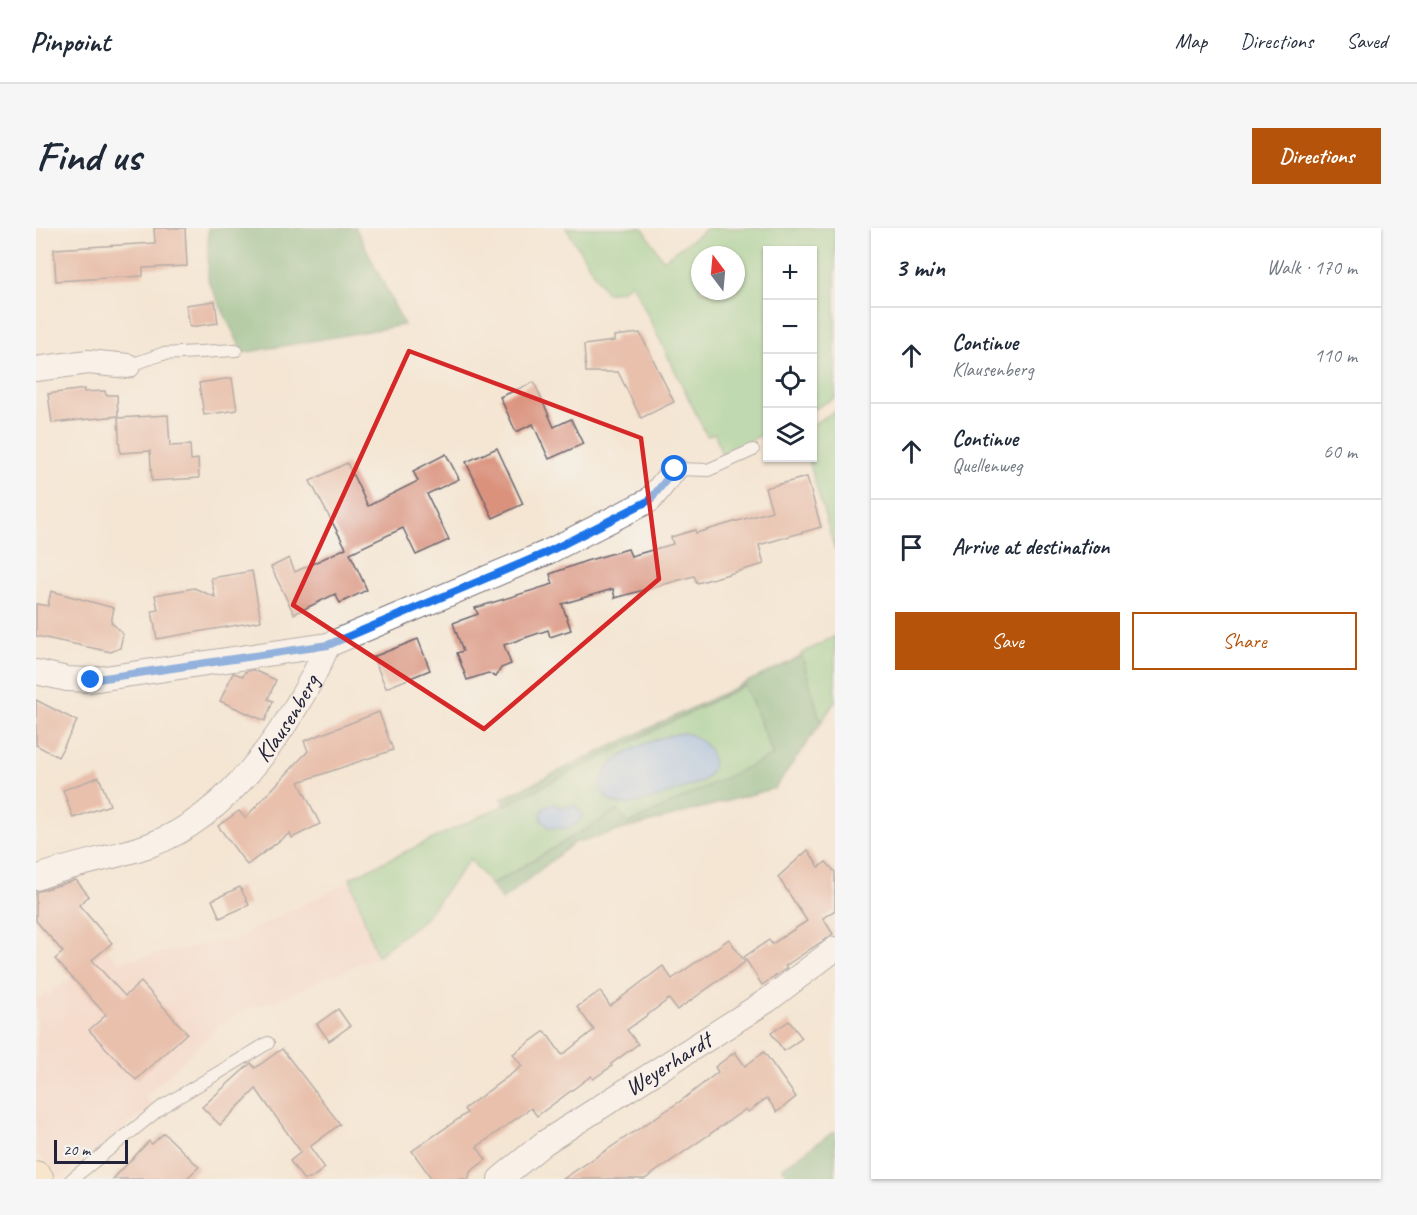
<!DOCTYPE html>
<meta charset="utf-8">
<style>
:root{--surface:#fff;--page:#f6f6f7;--text:#1f2937;--muted:#747a83;--line:#e0e1e3;--accent:#b45309}
body{margin:0;font-family:Caveat,sans-serif;background:var(--page);color:var(--text)}
.controls{position:absolute;right:18px;top:18px;display:grid;overflow:hidden;border-radius:0px;box-shadow:0 2px 4px #0004}
.controls button{width:54px;height:54px;display:grid;place-items:center;padding:0;border:0;border-bottom:2px solid var(--line);background:var(--surface);color:var(--text);font:30px sans-serif}
.compass{position:absolute;left:655px;top:18px;width:54px;height:54px;border-radius:50%;background:var(--surface);box-shadow:0 2px 4px #0004;rotate:344deg}
.scale{position:absolute;left:18px;bottom:15px;width:74px;box-sizing:border-box;padding-left:6px;border:3px solid #22223b;border-top:0;font-size:16px;line-height:21px;white-space:nowrap;color:#22223b;-webkit-text-stroke:4px #f6f6f2;paint-order:stroke}
.stop{position:absolute;width:18px;height:18px;margin:-14px;border:4px solid #1a73e8;border-radius:50%;background:#fff}
.stop.end{background:#1a73e8;border-color:#fff;box-shadow:0 2px 6px #0008}
.list{margin:0;padding:0;list-style:none}
h2{display:flex;justify-content:space-between;align-items:center;height:78px;margin:0;padding:0 24px;font-size:26px}
h2 small{font-size:20px;font-weight:400;color:var(--muted)}
.list li{display:grid;grid-template-columns:39px 1fr auto;gap:18px;align-items:center;box-sizing:border-box;height:96px;padding:0 24px;border-top:2px solid var(--line)}
.list b{display:block;font-size:22px;white-space:nowrap}
.list p{margin:0;font-size:20px;white-space:nowrap;color:var(--muted)}
.list em{font-size:20px;font-style:normal;color:var(--muted)}
.actions{display:flex;gap:12px;padding:18px 24px}
.actions a{flex:1;padding:14px 0;border:2px solid var(--accent);border-radius:0px;text-align:center;font-size:21px;color:var(--accent)}
.actions .main{background:var(--accent);color:#fff}
.icon{flex:none;width:33px;height:33px;fill:none;stroke:currentColor;stroke-width:2;stroke-linecap:round;stroke-linejoin:round}
.map{position:relative;flex:none;width:799px;height:951px;overflow:hidden;border-radius:0px}
header{display:flex;align-items:center;gap:36px;box-sizing:border-box;height:84px;padding:0 30px;background:var(--surface);border-bottom:2px solid var(--line)}
header strong{font-size:28px}
nav{display:flex;gap:33px;margin-inline-start:auto;font-size:21px}
.intro{display:flex;align-items:center;justify-content:space-between;box-sizing:border-box;height:144px;padding:0 36px}
h1{margin:0;font-size:42px}
.button{padding:15px 27px;border-radius:0px;background:var(--accent);color:#fff;font-size:21px;font-weight:700}
main{display:flex;gap:36px;padding:0 36px}
aside{flex:1;background:var(--surface);border-radius:0px;box-shadow:0 2px 4px #0004}
.map>svg:first-child{display:block}
.built{fill:#f7d1c6}
.green{fill:#84ca85;stroke:#537660;stroke-width:1.5;fill-rule:evenodd}
.forest{fill:#6bae72;stroke:#466856;stroke-width:1.5}
.water{fill:#80b2ec;stroke:#516a94;stroke-width:1.5}
.building{fill:#da927d}
.lines{fill:none;stroke-linecap:round;stroke-linejoin:round}
.lane-casing{stroke:#6c6770;stroke-width:14}
.street-casing{stroke:#6c6770;stroke-width:26}
.secondary-casing{stroke:#6c6770;stroke-width:35}
.lane{stroke:#fff;stroke-width:12}
.street{stroke:#fff;stroke-width:24}
.secondary{stroke:#fbe6c3;stroke-width:33}
.route{stroke:#1a73e8;stroke-width:8}
.marked{fill:none;stroke:#d62828;stroke-width:4.5;stroke-linejoin:round}
.labels{text-anchor:middle;stroke-width:6;stroke-linejoin:round;paint-order:stroke}
.street-label{font-size:24px;fill:#22223b;stroke:#f6f6f2}
</style>
<header>
<strong>Pinpoint</strong>
<nav><a>Map</a><a>Directions</a><a>Saved</a></nav>
</header>
<div class="intro"><h1>Find us</h1><a class="button">Directions</a></div>
<main>
<div class="map">
<svg width="799" height="951" viewBox="0 0 799 951">
<rect width="100%" height="100%" fill="#f6f6f2"/>
<filter id="ink" filterUnits="userSpaceOnUse"><feTurbulence type="fractalNoise" baseFrequency=".0167" numOctaves="2"/><feDisplacementMap in="SourceGraphic" scale="12" xChannelSelector="R" yChannelSelector="G"/><feConvolveMatrix kernelMatrix="1 2 1 2 8 2 1 2 1" color-interpolation-filters="sRGB"/></filter>
<filter id="wash" filterUnits="userSpaceOnUse"><feTurbulence type="fractalNoise" baseFrequency=".008" numOctaves="4" result="noise"/><feDisplacementMap in="SourceGraphic" scale="24" xChannelSelector="R" yChannelSelector="G"/><feGaussianBlur stdDeviation="1.35" result="paint"/><feColorMatrix in="noise" values="0 0 0 0 0 0 0 0 0 0 0 0 0 0 0 0 0 1.4 0 .05"/><feComposite in="paint" operator="in"/></filter>
<g filter="url(#wash)">
<rect width="100%" height="100%" fill="#f4e6d3"/>
<polygon class="built" points="315,653 341,728 241,772 205,784 182,799 109,870 118,877 25,950 0,924 0,773 11,764 14,768 19,757 22,760 70,720 83,733 197,711"/>
<g class="green">
<path d="M530 0H607L627 32 672 0H799V169L777 182 776 22H732L731 204 686 228 679 205 671 208 596 55 584 63 570 65ZM664 27H700V63H664Z"/>
<polygon points="799,183 799,322 772,230 776,230 777,196"/>
<polygon points="799,408 799,473 785,495 765,426"/>
<path d="M709 457 737 528 592 596 582 582 455 657 434 631 389 690 341 728 314 650 477 573ZM633 507 665 554 590 576 572 539 583 531Z"/>
</g>
<g class="forest">
<polygon points="172,0 320,0 368,97 207,125 172,52"/>
<polygon points="766,428 785,495 739,560 538,615 466,672 455,657 582,582 592,596 737,527 709,457 469,577 466,570"/>
<polygon points="799,903 799,951 756,951 746,940"/>
</g>
<g class="water">
<path d="M647 505C671 509 690 536 665 554 646 560 602 579 583 576 572 574 568 567 564 558 571 526 618 510 647 505Z"/>
<path d="M517 575 523 579 540 578 547 588C539 601 527 602 513 599L506 593 505 585 509 579Z"/>
</g>
<g id="blocks">
<g class="building">
<polygon points="118,0 149,0 151,38 107,40 107,48 20,53 18,21 119,15"/>
<polygon points="179,73 182,95 154,99 150,77"/>
<polygon points="604,105 638,174 605,190 582,144 550,144 548,117 578,113 578,108"/>
<polygon points="196,150 201,182 168,187 163,155"/>
<polygon points="498,154 518,199 535,191 547,216 513,231 497,196 480,204 464,169"/>
<polygon points="48,161 48,164 69,163 70,167 81,167 82,188 16,195 12,166"/>
<polygon points="132,187 134,218 154,217 155,232 162,231 163,250 116,253 114,223 84,225 82,190"/>
<polygon points="461,220 487,276 457,290 430,234"/>
<polygon points="410,226 423,251 391,266 413,312 380,327 367,300 314,325 331,362 304,375 299,366 258,386 235,339 253,330 259,344 310,320 274,253 311,235 332,278 382,253 377,243"/>
<polygon points="771,249 785,299 723,317 728,336 661,355 658,348 579,370 577,361 526,376 535,402 514,409 512,402 468,417 475,436 465,440 460,449 452,445 431,452 421,425 427,423 417,395 442,386 439,380 517,356 514,346 550,333 592,321 595,328 637,316 635,309 659,302 660,305 736,283 729,260"/>
<polygon points="216,343 225,393 121,411 116,383 122,382 119,367 158,360 179,369 175,350"/>
<polygon points="15,363 78,380 75,394 87,406 84,420 75,424 0,408 0,376 12,378"/>
<polygon points="382,411 394,442 350,460 337,429"/>
<polygon points="217,442 240,452 232,471 237,473 229,493 184,473 197,445 207,448 209,444"/>
<polygon points="0,472 41,493 22,529 0,517"/>
<polygon points="343,484 357,522 263,554 284,596 256,610 254,605 211,637 182,598 203,583 209,590 272,523 268,513"/>
<polygon points="63,549 74,577 37,590 27,562"/>
<polygon points="772,622 783,639 790,634 799,644 799,682 787,690 797,706 749,738 751,740 726,757 708,729 733,712 736,716 771,693 742,649"/>
<polygon points="40,652 53,668 43,677 76,715 56,732 89,768 105,754 151,805 100,852 53,802 70,787 19,731 27,724 0,693 0,664"/>
<polygon points="204,659 213,677 184,690 176,672"/>
<polygon points="693,711 709,734 641,782 633,771 591,802 602,816 575,836 576,838 557,851 555,848 501,888 495,880 441,919 450,932 434,944 433,951 396,951 376,923 431,885 428,881 486,838 477,826 509,803 526,827 558,802 541,779 564,763 574,778 627,738 636,751"/>
<polygon points="302,781 314,798 293,813 281,796"/>
<polygon points="753,793 766,810 748,823 735,805"/>
<polygon points="246,821 304,896 274,919 289,940 274,951 267,951 254,933 265,924 220,861 184,897 166,879 215,835 219,840"/>
<polygon points="699,824 709,838 728,824 760,869 741,884 731,870 712,884 710,881 609,951 527,951 646,872 682,844 679,839"/>
<polygon points="128,905 163,939 150,951 77,951 113,913 116,916"/>
</g>
</g>
</g>
<g filter="url(#ink)">
<use href="#blocks" fill-opacity="0" stroke="#6c6770" stroke-width="1.5"/>
<g class="lines">
<g class="lane-casing">
<g id="lane">
<polyline points="92,138 126,126 200,122"/>
<polyline points="639,241 672,242 717,222"/>
<polyline points="36,951 127,878 232,815"/>
</g>
</g>
<g class="street-casing">
<g id="street">
<polyline points="0,141 52,134 92,138"/>
<polyline points="0,444 31,451 55,452 292,417 510,325 614,272 639,241"/>
<path id="s1" d="M0 650C37 636 77 630 114 617 195 588 258 493 292 417"/>
<path id="s2" d="M464 951 508 915 732 772 799 721"/>
</g>
</g>
<g class="secondary-casing">
<polyline id="secondary" points="0,950 1,951"/>
</g>
<use href="#lane" class="lane"/>
<use href="#street" class="street"/>
<use href="#secondary" class="secondary"/>
</g>
</g>
<g class="lines" filter="url(#ink)">
<polyline class="route" points="55,452 292,417 510,325 614,272 639,241"/>
</g>
<path d="M0 0H799V951H0ZM373 123 605 210 623 351 448 501 257 377Z" fill="#f4e6d3" fill-opacity=".55" fill-rule="evenodd"/>
<path class="marked" d="M373 123 605 210 623 351 448 501 257 377Z"/>
<g class="labels">
<g class="street-label">
<text dy="8" stroke="none"><textPath href="#s1" startOffset="309">Klausenberg</textPath></text>
<text dy="8" stroke="none"><textPath href="#s2" startOffset="204">Weyerhardt</textPath></text>
</g>
</g>
</svg>
<div class="controls">
<button>+</button>
<button>−</button>
<button><svg class="icon" aria-label="locate" viewBox="0 0 24 24"><circle cx="12" cy="12" r="6"/><path d="M12 2v4M12 18v4M2 12h4M18 12h4"/></svg></button>
<button><svg class="icon" aria-label="layers" viewBox="0 0 24 24"><path d="M12 4l9 5-9 5-9-5zM3 14l9 5 9-5"/></svg></button>
</div>
<svg class="compass" viewBox="-18 -18 36 36"><path d="M0-13l5 13h-10z" fill="#e53935"/><path d="M0 13l5-13h-10z" fill="#747a83"/></svg>
<div class="scale">20 m</div>
<div class="stop" style="left:639px;top:241px"></div>
<div class="stop end" style="left:55px;top:452px"></div>
</div>
<aside>
<h2>3 min<small>Walk · 170 m</small></h2>
<ul class="list">
<li><svg class="icon" aria-label="ahead" viewBox="0 0 24 24"><path d="M12 20V5M6 11l6-6 6 6"/></svg><div><b>Continue</b><p>Klausenberg</p></div><em>110 m</em></li>
<li><svg class="icon" aria-label="ahead" viewBox="0 0 24 24"><path d="M12 20V5M6 11l6-6 6 6"/></svg><div><b>Continue</b><p>Quellenweg</p></div><em>60 m</em></li>
<li><svg class="icon" aria-label="arrive" viewBox="0 0 24 24"><path d="M6 21V4h12l-3 4 3 4H6"/></svg><div><b>Arrive at destination</b></div></li>
</ul>
<div class="actions"><a class="main">Save</a><a>Share</a></div>
</aside>
</main>
